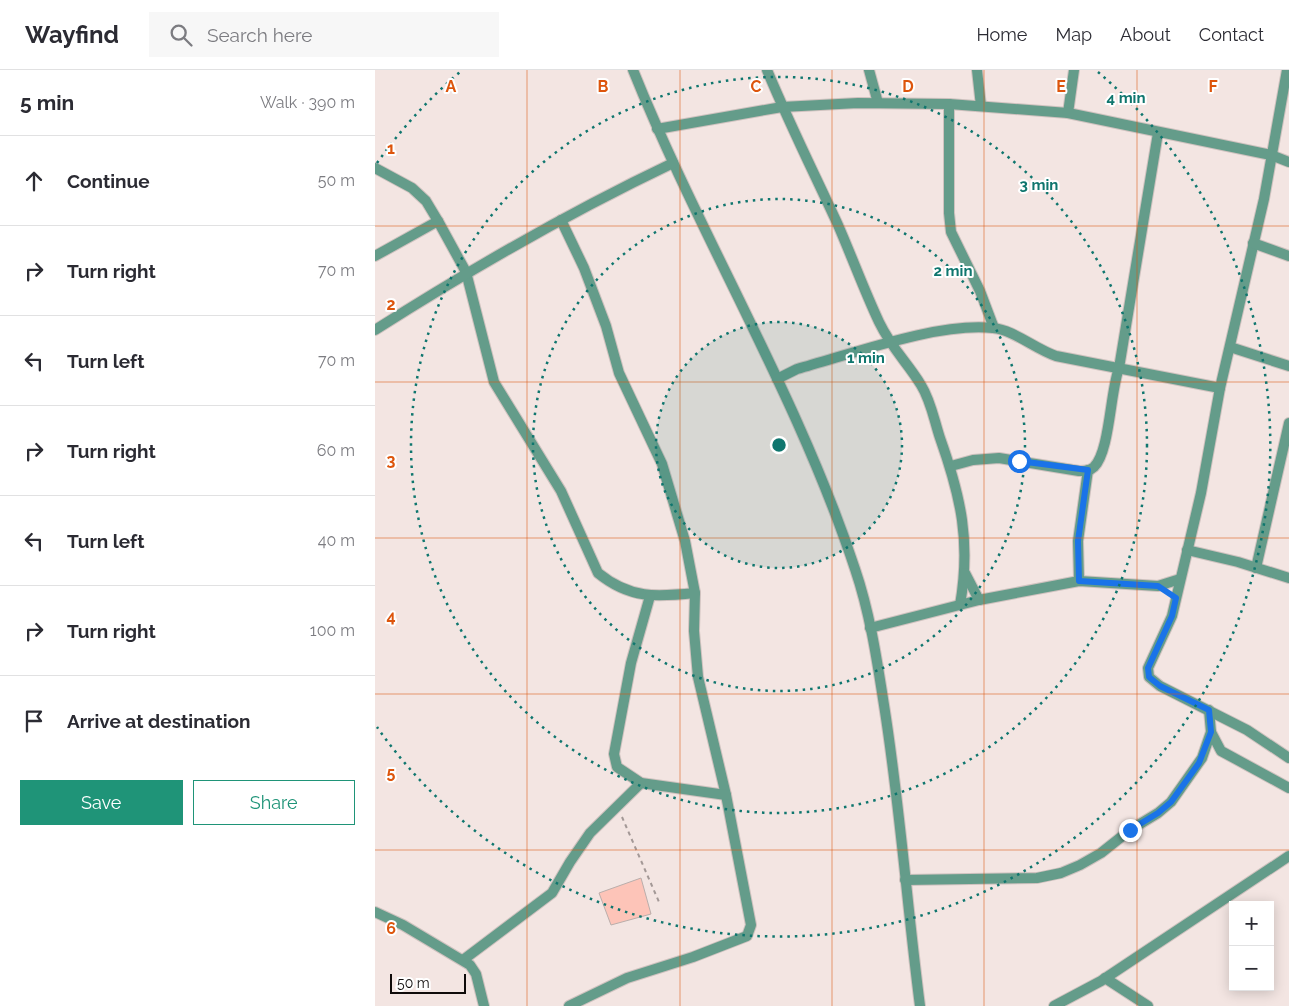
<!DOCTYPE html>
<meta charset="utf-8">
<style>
:root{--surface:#fff;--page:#f7f7f7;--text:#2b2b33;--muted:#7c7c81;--line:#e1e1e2;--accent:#1f9478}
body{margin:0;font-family:Raleway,sans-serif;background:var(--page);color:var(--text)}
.controls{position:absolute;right:15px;bottom:15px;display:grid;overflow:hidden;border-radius:0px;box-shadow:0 2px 12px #0003}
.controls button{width:45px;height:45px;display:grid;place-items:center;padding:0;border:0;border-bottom:1px solid var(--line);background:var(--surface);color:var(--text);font:25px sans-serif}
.scale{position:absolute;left:15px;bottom:12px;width:76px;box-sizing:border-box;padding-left:5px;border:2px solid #0f0b0a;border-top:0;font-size:14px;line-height:18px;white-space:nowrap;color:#0f0b0a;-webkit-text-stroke:4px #fff;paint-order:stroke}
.stop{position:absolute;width:15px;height:15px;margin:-11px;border:4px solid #1a73e8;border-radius:50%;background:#fff}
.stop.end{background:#1a73e8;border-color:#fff;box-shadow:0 1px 5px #0008}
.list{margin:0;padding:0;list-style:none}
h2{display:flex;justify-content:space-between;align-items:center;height:65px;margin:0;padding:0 20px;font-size:21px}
h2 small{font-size:16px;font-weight:400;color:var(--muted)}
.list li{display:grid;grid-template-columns:32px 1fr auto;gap:15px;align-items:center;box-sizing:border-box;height:90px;padding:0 20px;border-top:1px solid var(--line)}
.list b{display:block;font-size:19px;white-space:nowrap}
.list em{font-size:16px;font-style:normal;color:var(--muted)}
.actions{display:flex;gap:10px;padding:15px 20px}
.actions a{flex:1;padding:11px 0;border:1px solid var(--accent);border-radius:0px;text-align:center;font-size:18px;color:var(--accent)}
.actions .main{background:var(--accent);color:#fff}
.icon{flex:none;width:28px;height:28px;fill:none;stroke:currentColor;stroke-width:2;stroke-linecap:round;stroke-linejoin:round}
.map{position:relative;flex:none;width:914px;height:936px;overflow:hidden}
header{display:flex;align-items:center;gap:30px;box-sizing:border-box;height:70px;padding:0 25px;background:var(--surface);border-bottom:1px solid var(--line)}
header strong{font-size:24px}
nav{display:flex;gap:28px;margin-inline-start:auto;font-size:18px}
.search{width:350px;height:45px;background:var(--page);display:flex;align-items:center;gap:12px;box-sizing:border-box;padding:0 18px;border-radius:0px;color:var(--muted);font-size:19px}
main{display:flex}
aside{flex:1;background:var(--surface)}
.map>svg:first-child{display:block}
.building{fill:#fdc4b8;stroke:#baaeab}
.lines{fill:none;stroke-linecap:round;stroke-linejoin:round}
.minor-casing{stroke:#cfc2bf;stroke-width:12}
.path{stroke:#a39896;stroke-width:2;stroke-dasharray:4 4;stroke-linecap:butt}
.minor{stroke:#649c8a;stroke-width:10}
.route{stroke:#1a73e8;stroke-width:6}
.grid{fill:none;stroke:#dd550c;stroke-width:1;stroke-opacity:0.55}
.ring{fill:none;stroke:#0f766e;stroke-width:2.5;stroke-dasharray:2.5 5}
.grid-label{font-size:16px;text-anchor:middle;font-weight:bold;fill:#dd550c;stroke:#fff;stroke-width:4;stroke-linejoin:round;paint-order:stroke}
.centre{fill:#0f766e;stroke:#fff;stroke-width:2.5}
.ring-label{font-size:15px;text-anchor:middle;font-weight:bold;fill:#0f766e;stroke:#fff;stroke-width:4;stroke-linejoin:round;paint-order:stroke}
</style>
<header>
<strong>Wayfind</strong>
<div class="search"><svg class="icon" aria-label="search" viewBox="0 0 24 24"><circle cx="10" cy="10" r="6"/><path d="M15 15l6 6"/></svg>Search here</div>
<nav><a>Home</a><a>Map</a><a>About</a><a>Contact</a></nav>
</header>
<main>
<aside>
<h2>5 min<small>Walk · 390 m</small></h2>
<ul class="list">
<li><svg class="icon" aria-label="ahead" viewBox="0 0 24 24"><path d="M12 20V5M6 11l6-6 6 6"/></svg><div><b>Continue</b></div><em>50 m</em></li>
<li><svg class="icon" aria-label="right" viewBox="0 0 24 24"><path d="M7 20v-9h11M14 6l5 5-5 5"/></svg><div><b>Turn right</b></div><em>70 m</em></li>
<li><svg class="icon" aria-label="left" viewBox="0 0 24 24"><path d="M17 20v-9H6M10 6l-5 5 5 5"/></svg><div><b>Turn left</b></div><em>70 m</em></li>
<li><svg class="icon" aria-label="right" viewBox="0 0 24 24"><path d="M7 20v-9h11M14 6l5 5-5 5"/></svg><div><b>Turn right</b></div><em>60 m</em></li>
<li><svg class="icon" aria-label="left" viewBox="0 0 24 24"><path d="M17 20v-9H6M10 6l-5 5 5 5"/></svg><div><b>Turn left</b></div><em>40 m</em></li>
<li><svg class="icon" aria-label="right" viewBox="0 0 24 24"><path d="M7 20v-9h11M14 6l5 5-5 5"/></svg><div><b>Turn right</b></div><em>100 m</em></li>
<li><svg class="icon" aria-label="arrive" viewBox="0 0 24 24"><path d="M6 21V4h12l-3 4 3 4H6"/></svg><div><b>Arrive at destination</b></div></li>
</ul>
<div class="actions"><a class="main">Save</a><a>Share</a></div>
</aside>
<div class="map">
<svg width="914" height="936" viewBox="0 0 914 936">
<rect width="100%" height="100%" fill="#f3e5e2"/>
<polygon class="building" points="266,808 276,844 236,855 224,823"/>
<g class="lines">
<g class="minor-casing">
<g id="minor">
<path d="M258 0C326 169 423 326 480 499 495 543 502 590 509 635 525 735 532 836 545 936"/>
<path d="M392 0C414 53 439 103 463 155 477 187 489 220 504 252 517 279 532 292 546 315 556 331 559 350 565 368 586 427 596 472 585 535"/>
<polyline points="494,0 503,33"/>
<polyline points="602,0 606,36"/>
<polyline points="912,0 889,129 845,318 826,423 797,546 773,598 774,607 785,616 872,660 914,688"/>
<polyline points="574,34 574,143 576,162 605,221 619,258"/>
<polyline points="693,43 699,0"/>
<polyline points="282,59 407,37 483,33 574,34 693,43 896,85 914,92"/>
<path d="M0 98 37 118 51 131 63 151 91 202 119 312 186 421 223 503C255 529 281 527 320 523"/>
<polyline points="186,150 209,198 231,256 244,303 287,394 310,471 320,523 319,561 323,607 351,725 376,855 372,866 318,887 252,908 194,936"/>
<polyline points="878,173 914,186"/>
<polyline points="0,186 63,151"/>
<path d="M0 260C96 199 195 142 298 93"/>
<polyline points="855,277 914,296"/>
<path d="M402 309 422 299C477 284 563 252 618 258 639 260 660 279 681 286L845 318"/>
<path d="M576 396 598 390 624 388 704 401C710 401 715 401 719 397 735 381 735 322 744 298L783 63"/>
<polyline points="812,480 863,492 914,508"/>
<polyline points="881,498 914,353"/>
<polyline points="590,503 604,530"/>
<polyline points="704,511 703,471 713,400"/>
<polyline points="275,526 256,593 239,684 242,697 266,713 351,725"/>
<polyline points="495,558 604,530 704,511 783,516 805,509"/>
<polyline points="834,640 836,662 846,681 914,718"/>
<polyline points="530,810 662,808 686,803 705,795 726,783 755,760 783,743 796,732 827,688 836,662"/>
<polyline points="0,842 28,855 95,895 101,904 109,936"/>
<polyline points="88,890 177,823 195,792 215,763 266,713"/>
<polyline points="730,908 773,936"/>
<polyline points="679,936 726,911 914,786"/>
</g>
</g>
<polyline class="path" points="247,747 284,832"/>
<use href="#minor" class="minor"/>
</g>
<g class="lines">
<polyline class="route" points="644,391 713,400 703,471 704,511 783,516 801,528 797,546 773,598 774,607 785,616 834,640 836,662 824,693 796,732 783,743 755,760"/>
</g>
<path class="grid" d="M152 0V936M305 0V936M457 0V936M609 0V936M762 0V936M0 156H914M0 312H914M0 468H914M0 624H914M0 780H914"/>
<circle cx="404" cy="375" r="123" fill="#0f766e" fill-opacity=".12"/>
<g class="ring">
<circle cx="404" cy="375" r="123"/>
<circle cx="404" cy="375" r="246"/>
<circle cx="404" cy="375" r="368"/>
<path d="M2 93A491 491 0 0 1 85 2M723 2A491 491 0 1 1 2 657"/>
</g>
<g class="grid-label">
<text x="76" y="22">A</text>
<text x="228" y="22">B</text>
<text x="381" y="22">C</text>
<text x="533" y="22">D</text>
<text x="686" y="22">E</text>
<text x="838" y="22">F</text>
<text x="16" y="84">1</text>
<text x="16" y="240">2</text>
<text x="16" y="396">3</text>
<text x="16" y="552">4</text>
<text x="16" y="708">5</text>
<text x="16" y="864">6</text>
</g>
<circle cx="404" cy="375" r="8" class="centre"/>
<g class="ring-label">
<text x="751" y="33">4 min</text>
<text x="664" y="120">3 min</text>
<text x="578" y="206">2 min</text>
<text x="491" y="293">1 min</text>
</g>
</svg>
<div class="controls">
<button>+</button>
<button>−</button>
</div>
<div class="scale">50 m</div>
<div class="stop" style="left:644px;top:391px"></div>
<div class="stop end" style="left:755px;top:760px"></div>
</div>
</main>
